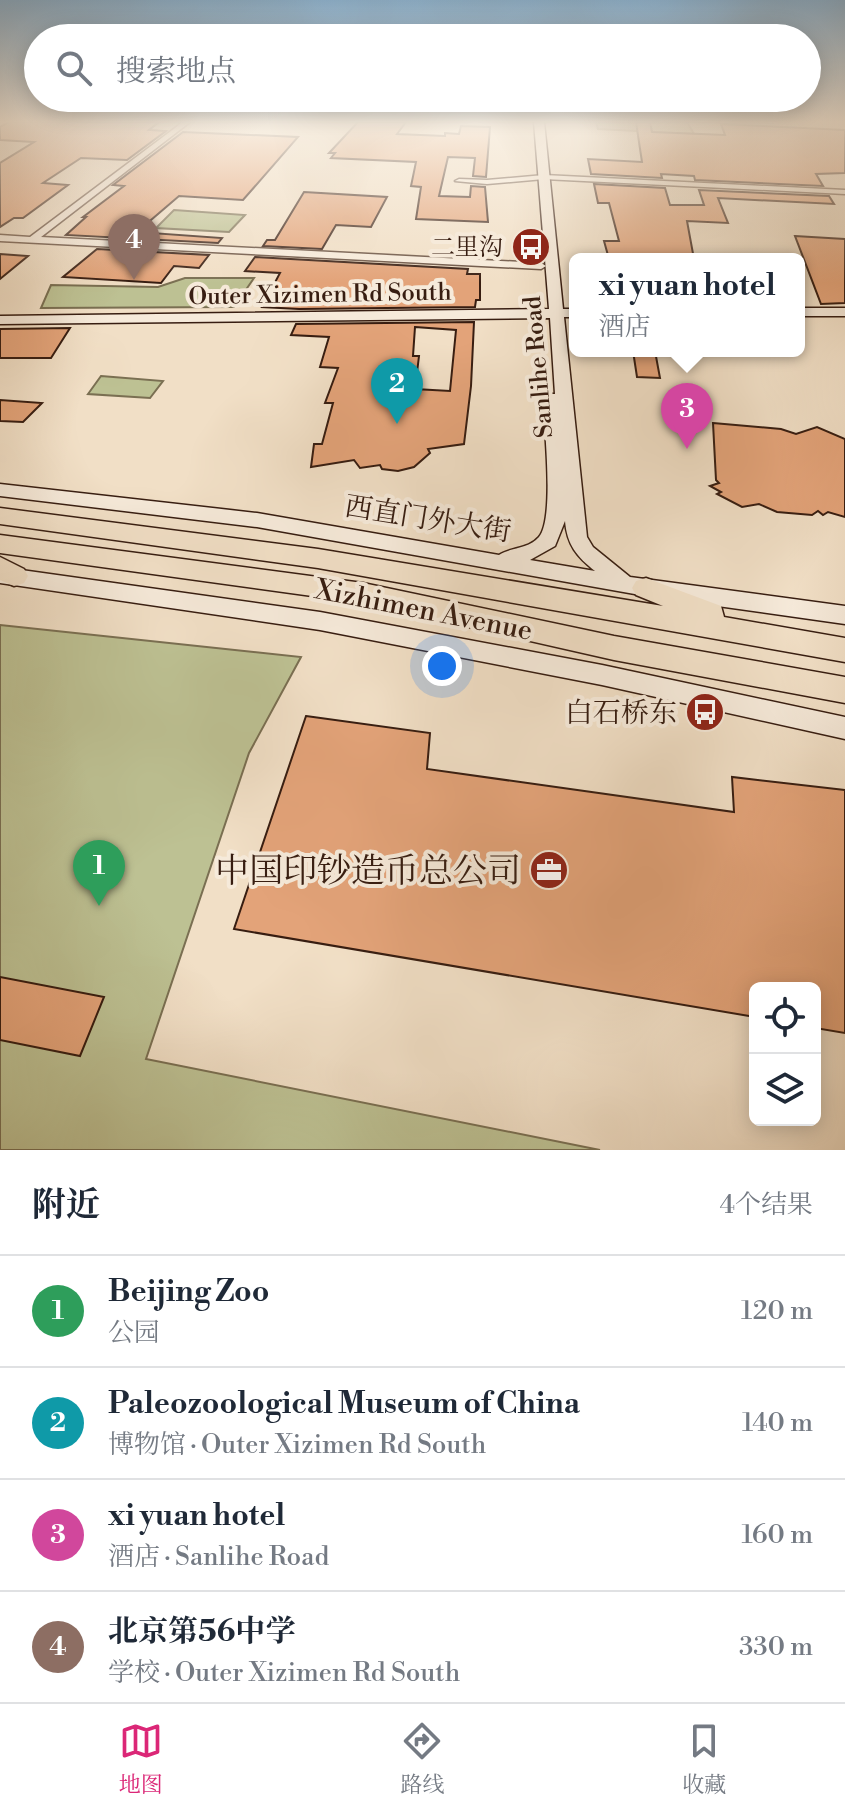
<!DOCTYPE html>
<html lang="zh">
<meta charset="utf-8">
<style>
:root{--surface:#fff;--page:#f6f6f7;--text:#1f2937;--muted:#747a83;--line:#e0e1e3;--accent:#db2777}
body{margin:0;font-family:"Libre Bodoni","Noto Serif SC",serif;background:var(--page);color:var(--text)}
.controls{position:absolute;right:24px;bottom:24px;display:grid;overflow:hidden;border-radius:12px;box-shadow:0 4px 20px #0003}
.controls button{width:72px;height:72px;display:grid;place-items:center;padding:0;border:0;border-bottom:2px solid var(--line);background:var(--surface);color:var(--text);font:40px sans-serif}
.you{position:absolute;left:442px;top:666px;width:28px;height:28px;margin:-20px;border:6px solid #fff;border-radius:50%;background:#1a73e8;box-shadow:0 0 0 12px #1a73e833}
.badge{display:grid;place-items:center;width:52px;height:52px;border-radius:50%;background:var(--accent);color:#fff;font-size:26px;font-weight:700}
.pin{position:absolute;translate:-50% -66px;filter:drop-shadow(0 2px 4px #0008)}
.pin::after{content:'';position:absolute;top:42px;width:28px;height:24px;background:inherit;clip-path:polygon(0 0,100% 0,50% 100%)}
.popup{position:absolute;left:569px;top:253px;width:236px;height:104px;box-sizing:border-box;display:grid;place-content:center;border-radius:12px;background:var(--surface);filter:drop-shadow(0 2px 6px #0005);font-size:26px;white-space:nowrap;color:var(--muted)}
.popup b{font-size:30px;color:var(--text)}
.popup::after{content:'';position:absolute;left:50%;top:100%;margin-left:-16px;border:16px solid transparent;border-top-color:var(--surface)}
.list{margin:0;padding:0;list-style:none}
h2{display:flex;justify-content:space-between;align-items:center;height:104px;margin:0;padding:0 32px;font-size:34px}
h2 small{font-size:26px;font-weight:400;color:var(--muted)}
.list li{display:grid;grid-template-columns:52px 1fr auto;gap:24px;align-items:center;box-sizing:border-box;height:112px;padding:0 32px;border-top:2px solid var(--line)}
.list b{display:block;font-size:30px;white-space:nowrap}
.list p{margin:0;font-size:26px;white-space:nowrap;color:var(--muted)}
.list em{font-size:26px;font-style:normal;color:var(--muted)}
.icon{flex:none;width:44px;height:44px;fill:none;stroke:currentColor;stroke-width:2;stroke-linecap:round;stroke-linejoin:round}
.map{position:relative;flex:none;width:845px;height:1150px;overflow:hidden}
.search{position:absolute;background:var(--surface);box-shadow:0 4px 20px #0003;left:24px;right:24px;top:24px;height:88px;display:flex;align-items:center;gap:20px;box-sizing:border-box;padding:0 28px;border-radius:44px;color:var(--muted);font-size:30px}
.sheet{height:552px;background:var(--surface)}
nav{display:flex;justify-content:space-around;align-items:center;box-sizing:border-box;height:112px;border-top:2px solid var(--line);background:var(--surface);font-size:22px;color:var(--muted)}
nav a{display:grid;justify-items:center;gap:4px}
nav .on{color:var(--accent)}
.map>svg:first-child{display:block}
.green{fill:#bdc193;stroke:#7a6f52;stroke-width:2}
.building{fill:#e3a379;stroke:#371d11;stroke-width:2;fill-rule:evenodd}
.lines{fill:none;stroke-linecap:round;stroke-linejoin:round}
.street-casing{stroke:#664e3e;stroke-width:3}
.secondary-casing{stroke:#371d11;stroke-width:3}
.highway-casing{stroke:#371d11;stroke-width:3}
.street{fill:#f6eada;fill-rule:evenodd}
.secondary{fill:#f6eada;fill-rule:evenodd}
.highway{fill:#f1dfc6;fill-rule:evenodd}
.labels{text-anchor:middle;stroke-width:8;stroke-linejoin:round;paint-order:stroke}
.far-poi-label{font-size:24px;fill:#371d11;stroke:#f6eada;text-anchor:end}
.far-street-label{font-size:24px;fill:#371d11;stroke:#f6eada}
.street-label{font-size:28px;fill:#371d11;stroke:#f6eada}
.poi-label{font-size:28px;fill:#371d11;stroke:#f6eada;text-anchor:end}
.near-poi-label{font-size:34px;fill:#371d11;stroke:#f6eada;text-anchor:end}
</style>
<div class="map">
<svg width="845" height="1150" viewBox="0 0 845 1150">
<rect width="100%" height="100%" fill="#f1dfc6"/>
<filter id="stains"><feTurbulence type="fractalNoise" baseFrequency=".0025" numOctaves="4"/><feColorMatrix values="0 0 0 0 .2 0 0 0 0 .09 0 0 0 0 .02 0 0 0 .5 -.17"/></filter>
<radialGradient id="worn" r=".72"><stop offset=".6" stop-color="#630" stop-opacity="0"/><stop offset="1" stop-color="#630" stop-opacity=".3"/></radialGradient>
<g class="green">
<polygon points="596,122 687,122 694,134 598,129"/>
<polygon points="174,210 245,215 229,232 156,228"/>
<polygon points="185,278 254,278 234,307 41,308 51,285 158,287"/>
<polygon points="101,376 163,381 150,398 88,394"/>
<polygon points="0,625 301,657 249,753 146,1059 600,1150 0,1150"/>
</g>
<g class="building">
<polygon points="9,122 159,122 149,130 166,131 127,160 81,158 43,183 68,185 23,218 14,218 0,227 0,163 34,142 0,140 0,127"/>
<polygon points="358,122 406,122 397,134 445,136 445,133 459,134 461,126 490,127 486,177 473,176 475,158 448,157 439,196 470,197 471,186 485,187 488,222 416,219 421,187 411,186 416,162 331,158 335,153 329,153"/>
<polygon points="636,122 650,122 652,132 725,135 721,124 845,130 845,173 816,174 823,186 695,180 694,176 661,174 662,178 591,174 588,159 642,162"/>
<polygon points="183,132 298,137 243,200 179,196 137,232 222,238 218,243 66,235 86,217 83,217 124,186 113,185"/>
<polygon points="594,184 665,188 670,205 704,205 699,190 829,196 834,204 718,198 728,223 687,221 694,259 609,259 604,241 619,241 609,203 598,203"/>
<polygon points="304,192 387,197 371,227 336,225 322,249 263,246 267,240 275,240"/>
<polygon points="795,236 845,239 845,303 821,304"/>
<polygon points="97,249 209,255 199,268 174,266 161,283 63,277"/>
<polygon points="0,254 28,256 0,279"/>
<polygon points="255,257 468,269 467,274 480,274 480,300 476,300 475,307 299,309 262,307 280,273 245,271"/>
<path d="M474 322 471 386 464 444 428 449 430 453 414 467 398 471 382 469 380 465 360 468 354 460 311 467 314 444H322L333 403H325L338 368 320 367 329 337 291 335 296 324ZM415 327 456 330 450 391 415 389 419 356H413Z"/>
<polygon points="70,328 51,358 0,358 0,329"/>
<polygon points="633,351 655,351 660,378 637,377"/>
<polygon points="0,400 42,403 23,422 0,421"/>
<polygon points="713,423 781,429 796,434 817,427 845,439 845,517 828,512 823,515 818,511 812,515 777,512 759,504 742,507 717,494 721,492 710,486 719,483 716,480"/>
<polygon points="306,716 430,733 427,769 734,812 732,777 845,790 845,1033 815,1028 815,988 755,988 755,1017 234,929"/>
<polygon points="0,977 104,997 80,1056 0,1040"/>
</g>
<g class="lines">
<g class="street-casing">
<g id="street">
<polygon points="183,122 190,122 41,237 541,263 546,266 541,269 0,241 0,235 30,237"/>
<polygon points="544,175 845,190 845,194 544,179 487,184 455,181 459,179 487,180"/>
</g>
</g>
<g class="secondary-casing">
<g id="secondary">
<path d="M534 122H544L563 309H575V317H564L587 537 593 547 630 577 845 606V624L646 596 257 527 0 496V484L257 513 499 555C511 547 529 549 539 537 555 518 544 425 543 398L545 394H555L550 318 0 324V316L549 309ZM565 521C567 545 577 557 595 571L530 560 555 546Z"/>
<rect x="799" y="308" width="46" height="8"/>
<polygon points="0,567 320,612 602,665 845,717 845,739 602,685 320,630 0,583"/>
</g>
</g>
<g class="highway-casing">
<g id="highway">
<polygon points="0,508 318,549 663,606 636,595 632,588 636,581 646,578 721,606 724,617 845,638 845,662 318,568 0,524"/>
<polygon points="0,535 363,583 614,636 845,677 845,703 614,660 363,603 0,553"/>
<polygon points="0,557 24,569 28,576 24,583 14,586 0,580"/>
</g>
</g>
<use href="#street" class="street"/>
<use href="#secondary" class="secondary"/>
<use href="#highway" class="highway"/>
</g>
<linearGradient id="sky" x2="0" y2="1"><stop stop-color="#8bb6d8"/><stop offset="0.43" stop-color="#f9f1e5"/><stop offset="1" stop-color="#f9f1e5" stop-opacity="0"/></linearGradient>
<rect width="845" height="283" fill="url(#sky)"/>
<defs>
<g id="bus-disc" transform="scale(2)"><circle r="9.5" fill="#8f2418" stroke="#f6eada"/><path d="M-5-6H5V4H4V6H2V4H-2V6H-4V4H-5ZM-3.5-4V0h7V-4ZM-3.5 1.2v1.5H-2V1.2ZM2 1.2v1.5H3.5V1.2Z" fill="#fff"/></g>
<g id="office-disc" transform="scale(2)"><circle r="9.5" fill="#8f2418" stroke="#f6eada"/><path d="M-6-3h4V-5.5h4V-3h4V5H-6ZM-1-4.5V-3h2v-1.5ZM-6 0V1H6V0Z" fill="#fff"/></g>
</defs>
<g fill-rule="evenodd">
<use href="#bus-disc" x="531" y="247"/>
<use href="#bus-disc" x="705" y="712"/>
<use href="#office-disc" x="549" y="870"/>
</g>
<g class="labels">
<g class="far-poi-label">
<text x="503" y="255">二里沟</text>
</g>
<g class="far-street-label">
<text transform="translate(320 294) rotate(-1)" y="8">Outer Xizimen Rd South</text>
<text transform="translate(538 367) rotate(-95)" y="8">Sanlihe Road</text>
</g>
<g class="street-label">
<text transform="translate(428 518) rotate(9)" y="10">西直门外大街</text>
<text transform="translate(424 609) rotate(11)" y="10">Xizhimen Avenue</text>
</g>
<g class="poi-label">
<text x="677" y="722">白石桥东</text>
</g>
<g class="near-poi-label">
<text x="521" y="882">中国印钞造币总公司</text>
</g>
</g>
<rect width="100%" height="100%" filter="url(#stains)"/>
<rect width="100%" height="100%" fill="url(#worn)"/>
</svg>
<div class="controls">
<button><svg class="icon" aria-label="locate" viewBox="0 0 24 24"><circle cx="12" cy="12" r="6"/><path d="M12 2v4M12 18v4M2 12h4M18 12h4"/></svg></button>
<button><svg class="icon" aria-label="layers" viewBox="0 0 24 24"><path d="M12 4l9 5-9 5-9-5zM3 14l9 5 9-5"/></svg></button>
</div>
<div class="you"></div>
<div class="pin badge" style="left:99px;top:906px;background:#2e9e5b">1</div>
<div class="pin badge" style="left:397px;top:424px;background:#0f9aa8">2</div>
<div class="pin badge" style="left:687px;top:449px;background:#d1479c">3</div>
<div class="popup"><b>xi yuan hotel</b>酒店</div>
<div class="pin badge" style="left:134px;top:280px;background:#8d6e63">4</div>
<div class="search"><svg class="icon" aria-label="search" viewBox="0 0 24 24"><circle cx="10" cy="10" r="6"/><path d="M15 15l6 6"/></svg>搜索地点</div>
</div>
<section class="sheet">
<h2>附近<small>4个结果</small></h2>
<ul class="list">
<li><span class="badge" style="background:#2e9e5b">1</span><div><b>Beijing Zoo</b><p>公园</p></div><em>120 m</em></li>
<li><span class="badge" style="background:#0f9aa8">2</span><div><b>Paleozoological Museum of China</b><p>博物馆 · Outer Xizimen Rd South</p></div><em>140 m</em></li>
<li><span class="badge" style="background:#d1479c">3</span><div><b>xi yuan hotel</b><p>酒店 · Sanlihe Road</p></div><em>160 m</em></li>
<li><span class="badge" style="background:#8d6e63">4</span><div><b>北京第56中学</b><p>学校 · Outer Xizimen Rd South</p></div><em>330 m</em></li>
</ul>
</section>
<nav>
<a class="on"><svg class="icon" aria-label="map" viewBox="0 0 24 24"><path d="M3 6l6-2 6 2 6-2v14l-6 2-6-2-6 2zM9 4v14M15 6v14"/></svg>地图</a>
<a><svg class="icon" aria-label="directions" viewBox="0 0 24 24"><path d="M12 3l9 9-9 9-9-9zM9 14v-3h6M13 9l2 2-2 2"/></svg>路线</a>
<a><svg class="icon" aria-label="saved" viewBox="0 0 24 24"><path d="M7 4h10v16l-5-4-5 4z"/></svg>收藏</a>
</nav>
